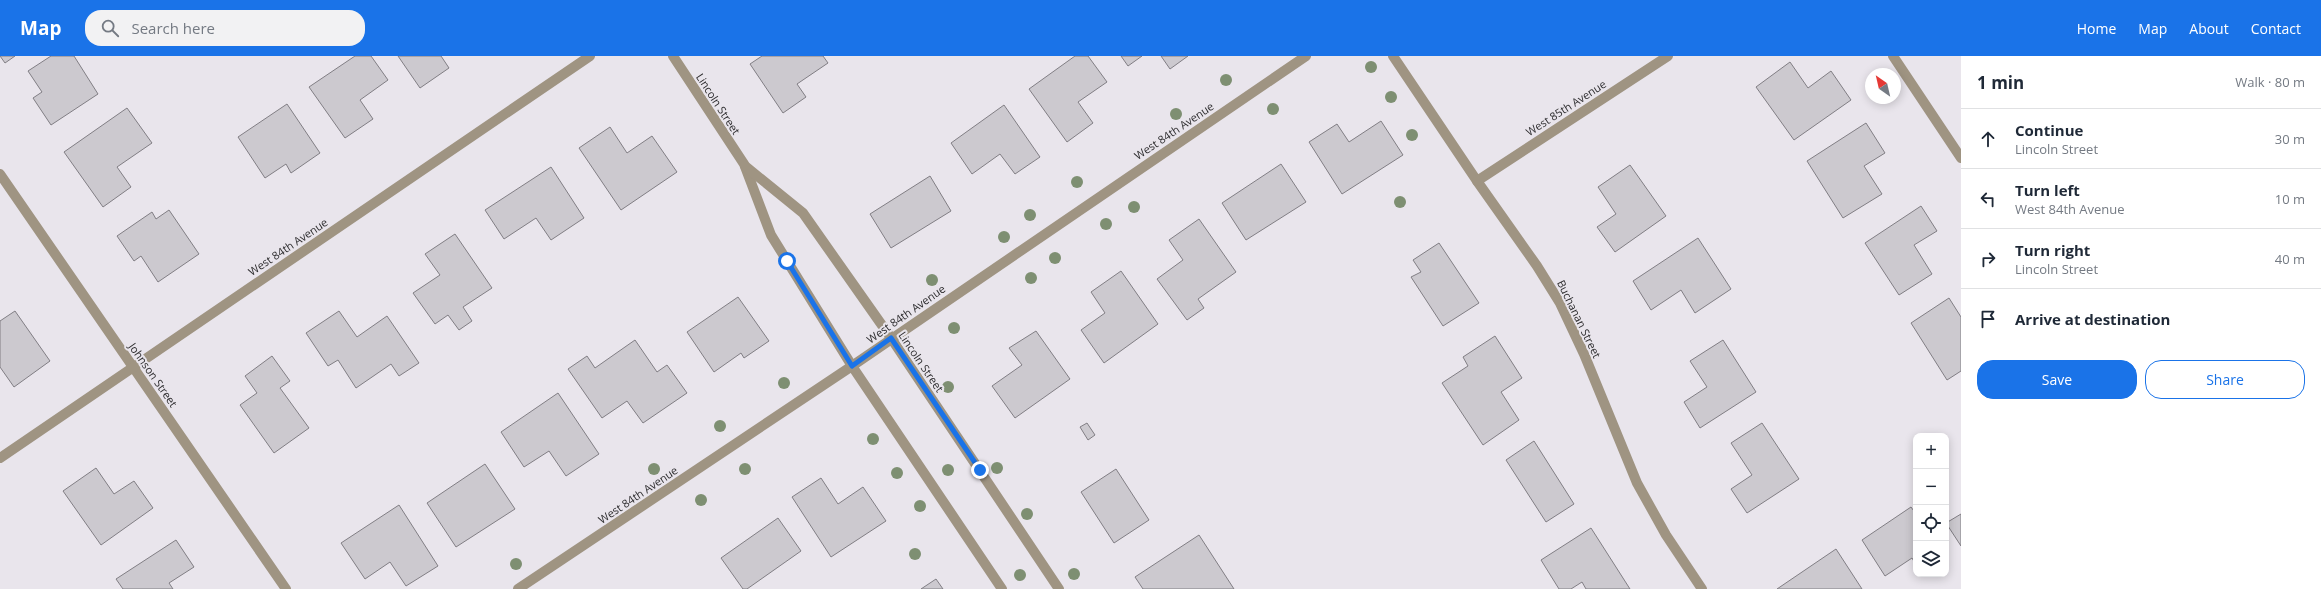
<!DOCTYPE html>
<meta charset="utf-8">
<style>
:root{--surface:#fff;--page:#f2f2f3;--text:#1f2937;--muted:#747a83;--line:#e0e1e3;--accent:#1a73e8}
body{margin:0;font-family:"Open Sans",sans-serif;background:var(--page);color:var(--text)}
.controls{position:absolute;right:12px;bottom:12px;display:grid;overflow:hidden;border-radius:8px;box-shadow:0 2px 10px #0003}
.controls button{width:36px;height:36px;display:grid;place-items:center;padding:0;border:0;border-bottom:1px solid var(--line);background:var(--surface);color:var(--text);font:20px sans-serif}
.compass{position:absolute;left:1865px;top:12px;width:36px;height:36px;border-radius:50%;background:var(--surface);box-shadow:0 2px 10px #0003;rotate:326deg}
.stop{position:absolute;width:12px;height:12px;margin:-9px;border:3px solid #1a73e8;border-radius:50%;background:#fff}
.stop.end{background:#1a73e8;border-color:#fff;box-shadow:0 1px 4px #0008}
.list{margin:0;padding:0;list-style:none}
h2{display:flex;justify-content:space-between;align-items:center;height:52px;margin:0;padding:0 16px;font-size:17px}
h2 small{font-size:13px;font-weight:400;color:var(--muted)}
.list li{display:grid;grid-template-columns:26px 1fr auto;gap:12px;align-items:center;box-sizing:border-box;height:60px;padding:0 16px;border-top:1px solid var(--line)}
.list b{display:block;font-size:15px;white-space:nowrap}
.list p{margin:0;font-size:13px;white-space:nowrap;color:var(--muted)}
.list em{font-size:13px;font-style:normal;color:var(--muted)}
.actions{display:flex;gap:8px;padding:12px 16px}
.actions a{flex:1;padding:9px 0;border:1px solid var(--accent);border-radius:16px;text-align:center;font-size:14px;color:var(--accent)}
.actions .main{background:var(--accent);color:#fff}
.icon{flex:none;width:22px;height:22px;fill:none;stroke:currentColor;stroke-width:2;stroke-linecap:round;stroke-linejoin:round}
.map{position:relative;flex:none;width:1961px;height:533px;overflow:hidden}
header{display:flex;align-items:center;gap:24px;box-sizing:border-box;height:56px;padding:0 20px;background:var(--accent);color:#fff}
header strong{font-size:19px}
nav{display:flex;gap:22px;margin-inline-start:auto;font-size:14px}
.search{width:280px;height:36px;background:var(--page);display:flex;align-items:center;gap:10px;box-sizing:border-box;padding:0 14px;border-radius:16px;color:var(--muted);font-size:15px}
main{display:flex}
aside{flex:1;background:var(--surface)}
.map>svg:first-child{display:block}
.building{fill:#ccc9cf;stroke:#817e84}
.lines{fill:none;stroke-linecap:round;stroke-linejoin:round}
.street{stroke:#9f9482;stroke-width:10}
.tree{fill:#7e8f72}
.route{stroke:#1a73e8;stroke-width:5}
.labels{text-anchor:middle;stroke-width:4;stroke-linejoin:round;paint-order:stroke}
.street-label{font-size:11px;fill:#2d2c2e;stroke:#e9e5ec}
</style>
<header>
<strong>Map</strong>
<div class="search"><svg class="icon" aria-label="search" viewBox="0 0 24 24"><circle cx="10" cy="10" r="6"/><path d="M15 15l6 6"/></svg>Search here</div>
<nav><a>Home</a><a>Map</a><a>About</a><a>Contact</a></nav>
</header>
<main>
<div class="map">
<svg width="1961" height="533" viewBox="0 0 1961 533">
<rect width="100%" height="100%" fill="#e9e5ec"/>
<g class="building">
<polygon points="0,0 15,0 5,7"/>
<polygon points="51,0 74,0 98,38 51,69 33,42 42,36 28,15"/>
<polygon points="355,0 371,0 388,24 360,44 373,63 345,82 309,31"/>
<polygon points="398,0 441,0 449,12 420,32"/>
<polygon points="762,0 823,0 828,7 797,28 806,41 783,57 750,8"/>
<polygon points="1075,0 1088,0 1107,26 1078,46 1093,67 1067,86 1029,33"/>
<polygon points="1121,0 1142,0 1128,10"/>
<polygon points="1161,0 1188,0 1170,13"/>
<polygon points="1790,6 1808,32 1831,15 1851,44 1794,84 1756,31"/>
<polygon points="287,48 320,97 291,117 286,108 265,122 238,81"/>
<polygon points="1004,49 1040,101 1015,118 1000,98 972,118 951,87"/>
<polygon points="127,52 152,87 117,111 131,131 103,151 64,96"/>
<polygon points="1381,65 1403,99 1342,138 1309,86 1337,68 1349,86"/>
<polygon points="1866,67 1885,97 1864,110 1882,138 1843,162 1807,105"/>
<polygon points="610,71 627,97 652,80 677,116 621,154 579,92"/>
<polygon points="1281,108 1306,146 1246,184 1222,147"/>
<polygon points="1630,109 1666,160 1615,196 1597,171 1616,158 1598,131"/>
<polygon points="551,111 584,162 551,184 536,162 504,183 485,154"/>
<polygon points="930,120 951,155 891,192 870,158"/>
<polygon points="1921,150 1937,175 1914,189 1932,218 1899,239 1865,187"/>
<polygon points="169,154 199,198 158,226 141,200 134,205 117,180 152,156 156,163"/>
<polygon points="1199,163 1236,216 1198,243 1204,252 1187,264 1157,223 1183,204 1169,184"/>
<polygon points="455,178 492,232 463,251 472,265 459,274 448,259 435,268 413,237 440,219 425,198"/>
<polygon points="1698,182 1731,233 1695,257 1681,234 1651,254 1633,225"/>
<polygon points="1439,187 1479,247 1443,270 1411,221 1421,216 1413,204"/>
<polygon points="1121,215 1158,268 1104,307 1081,274 1105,257 1091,236"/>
<polygon points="738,241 769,285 744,302 741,297 714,316 687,276"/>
<polygon points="1949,242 1961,261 1961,315 1947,324 1911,267"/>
<polygon points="15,255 50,305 14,331 0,311 0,265"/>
<polygon points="339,255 357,281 387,260 419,307 399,320 391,308 356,332 338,304 328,310 306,277"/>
<polygon points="1036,275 1070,323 1015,362 992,330 1022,309 1009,292"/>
<polygon points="1495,280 1522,322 1501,336 1519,364 1483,389 1442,327 1468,310 1463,301"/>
<polygon points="635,284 657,316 667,309 687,337 643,367 627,345 602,362 568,313 587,300 595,312"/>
<polygon points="1723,284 1756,336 1700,372 1684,346 1707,331 1690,305"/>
<polygon points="272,300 290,325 280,332 309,372 274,397 240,349 257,337 245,320"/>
<polygon points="558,337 599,398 566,420 549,395 524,411 501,376"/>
<polygon points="1087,367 1095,379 1088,384 1080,371"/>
<polygon points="1762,367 1799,423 1747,457 1731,433 1752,419 1731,387"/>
<polygon points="1534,385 1574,448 1546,466 1506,404"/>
<polygon points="485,408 515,453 456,491 427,447"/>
<polygon points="96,412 114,438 134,425 153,452 101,489 63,435"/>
<polygon points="1116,413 1149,464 1114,487 1081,436"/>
<polygon points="821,422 838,448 863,431 886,465 831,501 792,441"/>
<polygon points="399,449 438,510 406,530 390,506 365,523 341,487"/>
<polygon points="1911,451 1916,458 1916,509 1912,502 1885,520 1862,484"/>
<polygon points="1961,458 1961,490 1946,467"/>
<polygon points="778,462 801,495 747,533 743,533 721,502"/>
<polygon points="1591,472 1630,533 1586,533 1582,526 1571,533 1559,533 1541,504"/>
<polygon points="1199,479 1234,533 1143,533 1135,521"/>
<polygon points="176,484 194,511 169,527 173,533 123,533 116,523"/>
<polygon points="1836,493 1862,533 1777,533"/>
<polygon points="936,523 943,533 921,533"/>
</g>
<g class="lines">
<g class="street">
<polyline points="673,0 744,108 771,179 852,310 1002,533"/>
<polyline points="1393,0 1477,125 1537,210 1560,247 1584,298 1637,427 1666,479 1702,533"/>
<polyline points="1893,0 1961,102"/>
<polyline points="745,110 803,157 891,282 1059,533"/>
<polyline points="0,118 286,533"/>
<polyline points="1477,125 1668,0"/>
<polyline points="0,402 590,0"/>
<polyline points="518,533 852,310 1306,0"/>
</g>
</g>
<g class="tree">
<circle cx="1371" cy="11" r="6"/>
<circle cx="1226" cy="24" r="6"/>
<circle cx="1391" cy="41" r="6"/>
<circle cx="1273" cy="53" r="6"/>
<circle cx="1176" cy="58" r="6"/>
<circle cx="1412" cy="79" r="6"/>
<circle cx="1077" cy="126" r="6"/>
<circle cx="1400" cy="146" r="6"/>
<circle cx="1134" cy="151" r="6"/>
<circle cx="1030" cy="159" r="6"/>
<circle cx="1106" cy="168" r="6"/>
<circle cx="1004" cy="181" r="6"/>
<circle cx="1055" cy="202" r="6"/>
<circle cx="1031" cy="222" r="6"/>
<circle cx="932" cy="224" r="6"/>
<circle cx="954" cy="272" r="6"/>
<circle cx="784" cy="327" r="6"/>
<circle cx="948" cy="331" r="6"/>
<circle cx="720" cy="370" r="6"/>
<circle cx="873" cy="383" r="6"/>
<circle cx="997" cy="412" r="6"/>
<circle cx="654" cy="413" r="6"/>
<circle cx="745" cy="413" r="6"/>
<circle cx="948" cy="414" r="6"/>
<circle cx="897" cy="417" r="6"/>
<circle cx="701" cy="444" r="6"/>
<circle cx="920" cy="450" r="6"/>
<circle cx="1027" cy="458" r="6"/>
<circle cx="915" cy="498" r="6"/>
<circle cx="516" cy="508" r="6"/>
<circle cx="1074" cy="518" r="6"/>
<circle cx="1020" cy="519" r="6"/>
</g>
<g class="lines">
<polyline class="route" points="787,205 852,310 891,282 980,414"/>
</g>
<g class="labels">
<g class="street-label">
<text transform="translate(718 48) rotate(57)" y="4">Lincoln Street</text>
<text transform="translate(1566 52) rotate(-33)" y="4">West 85th Avenue</text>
<text transform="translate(1174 75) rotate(-34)" y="4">West 84th Avenue</text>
<text transform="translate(288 191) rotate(-34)" y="4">West 84th Avenue</text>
<text transform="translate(906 258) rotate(-35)" y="4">West 84th Avenue</text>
<text transform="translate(1579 263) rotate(64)" y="4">Buchanan Street</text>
<text transform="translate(921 306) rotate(56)" y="4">Lincoln Street</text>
<text transform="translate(153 319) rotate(55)" y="4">Johnson Street</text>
<text transform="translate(638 439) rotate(-34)" y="4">West 84th Avenue</text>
</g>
</g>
</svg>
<div class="controls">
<button>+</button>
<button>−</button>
<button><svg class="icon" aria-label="locate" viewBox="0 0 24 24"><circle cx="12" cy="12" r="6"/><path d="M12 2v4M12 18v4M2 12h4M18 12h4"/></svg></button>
<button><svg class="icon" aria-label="layers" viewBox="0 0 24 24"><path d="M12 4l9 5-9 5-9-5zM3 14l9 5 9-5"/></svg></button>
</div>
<svg class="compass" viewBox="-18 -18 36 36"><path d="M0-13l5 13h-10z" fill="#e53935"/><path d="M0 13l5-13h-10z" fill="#747a83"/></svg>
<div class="stop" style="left:787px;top:205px"></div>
<div class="stop end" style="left:980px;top:414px"></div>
</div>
<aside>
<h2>1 min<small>Walk · 80 m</small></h2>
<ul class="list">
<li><svg class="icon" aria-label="ahead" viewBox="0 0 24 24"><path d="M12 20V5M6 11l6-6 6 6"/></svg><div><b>Continue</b><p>Lincoln Street</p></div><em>30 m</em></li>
<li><svg class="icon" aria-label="left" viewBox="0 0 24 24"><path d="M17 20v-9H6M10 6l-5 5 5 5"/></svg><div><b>Turn left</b><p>West 84th Avenue</p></div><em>10 m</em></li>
<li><svg class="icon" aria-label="right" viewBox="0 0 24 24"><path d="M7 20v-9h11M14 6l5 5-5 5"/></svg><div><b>Turn right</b><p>Lincoln Street</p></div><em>40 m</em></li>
<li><svg class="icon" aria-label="arrive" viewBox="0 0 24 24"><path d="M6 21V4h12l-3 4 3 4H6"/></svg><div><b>Arrive at destination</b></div></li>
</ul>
<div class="actions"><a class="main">Save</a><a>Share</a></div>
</aside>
</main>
